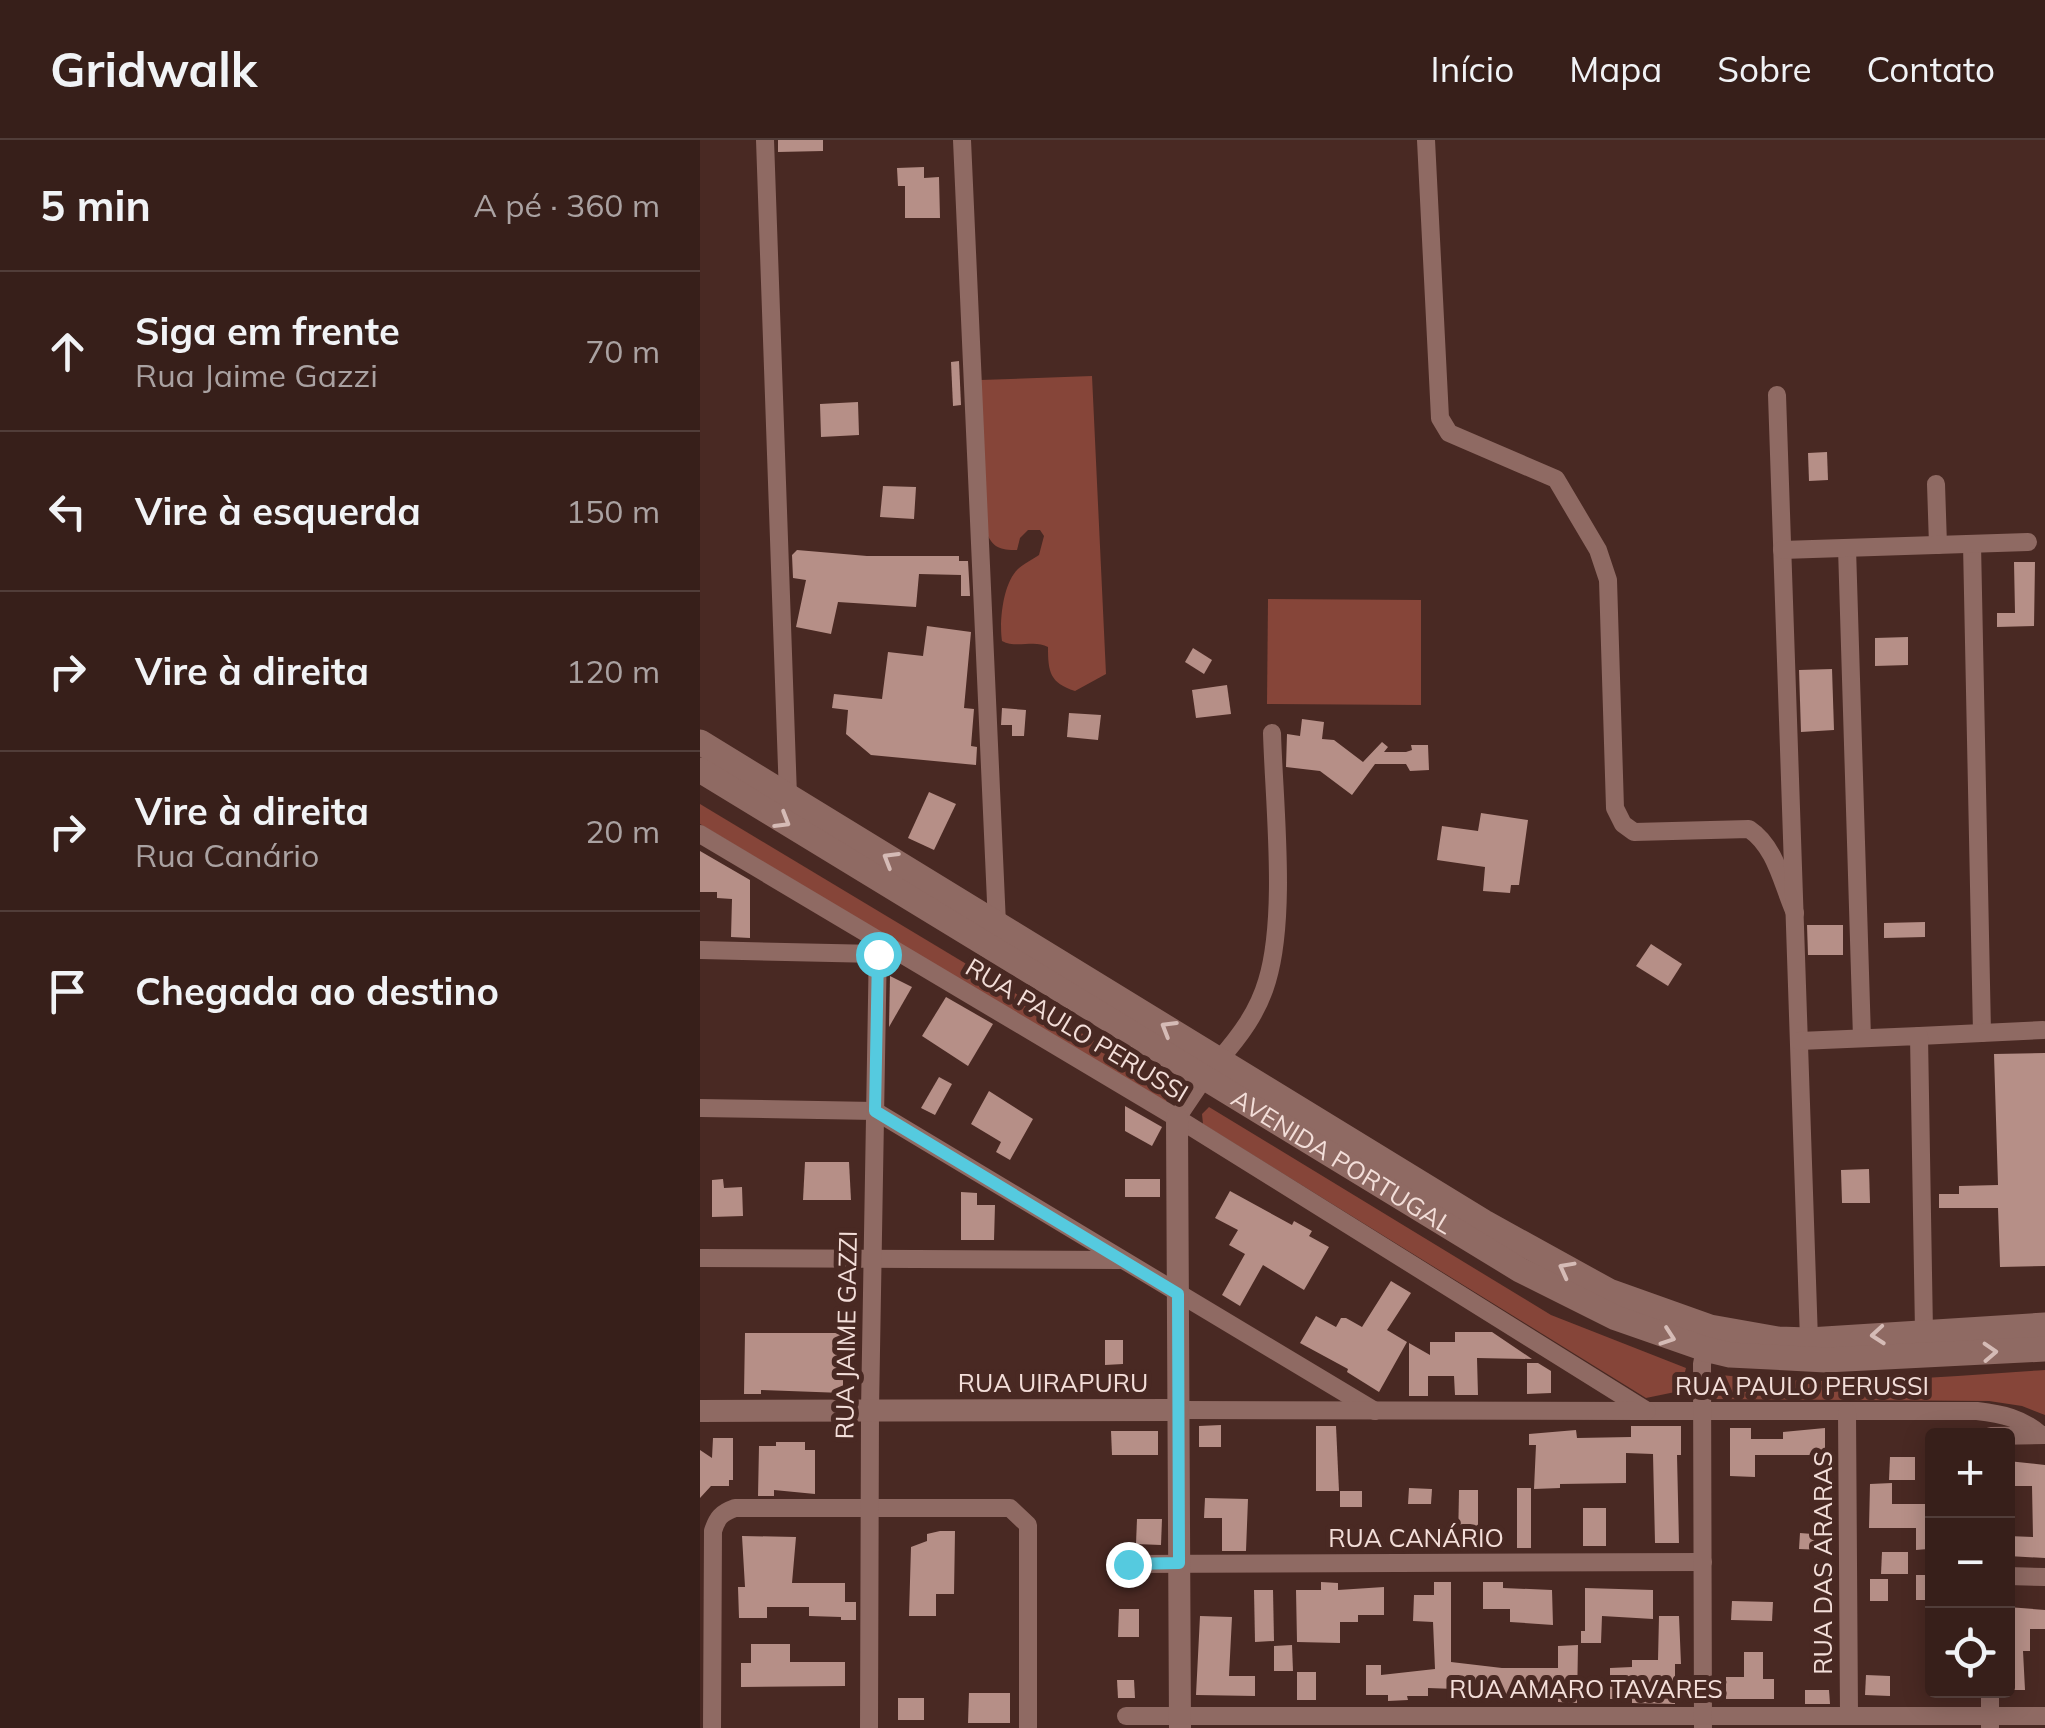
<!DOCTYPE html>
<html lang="pt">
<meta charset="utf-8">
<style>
:root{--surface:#371f1a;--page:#3e2723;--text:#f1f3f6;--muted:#aaa2a2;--line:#513d39}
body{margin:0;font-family:Mulish,sans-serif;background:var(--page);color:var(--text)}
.controls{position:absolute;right:30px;bottom:30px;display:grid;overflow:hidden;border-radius:10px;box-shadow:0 5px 25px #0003}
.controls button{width:90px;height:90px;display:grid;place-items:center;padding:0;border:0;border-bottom:2px solid var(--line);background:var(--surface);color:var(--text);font:50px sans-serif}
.stop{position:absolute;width:30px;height:30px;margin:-22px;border:8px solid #55cadf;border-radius:50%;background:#fff}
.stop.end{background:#55cadf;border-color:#fff;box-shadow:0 2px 10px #0008}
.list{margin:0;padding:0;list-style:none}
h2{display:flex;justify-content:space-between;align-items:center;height:130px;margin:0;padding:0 40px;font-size:42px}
h2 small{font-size:32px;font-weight:400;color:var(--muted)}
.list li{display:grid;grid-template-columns:65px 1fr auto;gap:30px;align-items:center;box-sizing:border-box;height:160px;padding:0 40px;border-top:2px solid var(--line)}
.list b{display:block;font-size:38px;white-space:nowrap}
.list p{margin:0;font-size:32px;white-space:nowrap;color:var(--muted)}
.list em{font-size:32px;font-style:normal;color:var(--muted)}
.icon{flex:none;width:55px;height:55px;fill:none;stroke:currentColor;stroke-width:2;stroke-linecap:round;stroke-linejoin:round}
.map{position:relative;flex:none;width:1345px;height:1588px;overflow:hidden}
header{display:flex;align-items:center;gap:60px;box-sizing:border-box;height:140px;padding:0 50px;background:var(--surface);border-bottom:2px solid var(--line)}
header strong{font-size:48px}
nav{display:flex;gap:55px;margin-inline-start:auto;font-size:35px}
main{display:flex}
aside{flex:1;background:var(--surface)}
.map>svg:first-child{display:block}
.green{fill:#864539}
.building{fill:#b68f87}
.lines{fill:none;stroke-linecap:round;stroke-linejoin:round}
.minor{stroke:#8f6a63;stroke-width:18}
.tertiary{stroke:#8f6a63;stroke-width:22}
.secondary{stroke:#8f6a63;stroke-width:25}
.oneway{stroke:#d5bbb6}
.route{stroke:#55cadf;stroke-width:12}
.labels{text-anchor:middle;stroke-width:10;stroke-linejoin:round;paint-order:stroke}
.street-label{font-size:25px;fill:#f3ded9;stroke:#492923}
</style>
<header>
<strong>Gridwalk</strong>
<nav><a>Início</a><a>Mapa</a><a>Sobre</a><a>Contato</a></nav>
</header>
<main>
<aside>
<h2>5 min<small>A pé · 360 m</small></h2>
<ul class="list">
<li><svg class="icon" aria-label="ahead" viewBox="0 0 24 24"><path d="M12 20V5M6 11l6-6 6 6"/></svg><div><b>Siga em frente</b><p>Rua Jaime Gazzi</p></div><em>70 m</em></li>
<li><svg class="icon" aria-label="left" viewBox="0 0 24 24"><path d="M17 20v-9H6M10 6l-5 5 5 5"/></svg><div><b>Vire à esquerda</b></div><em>150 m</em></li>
<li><svg class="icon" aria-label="right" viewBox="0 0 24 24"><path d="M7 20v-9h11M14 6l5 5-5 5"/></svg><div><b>Vire à direita</b></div><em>120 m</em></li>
<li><svg class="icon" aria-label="right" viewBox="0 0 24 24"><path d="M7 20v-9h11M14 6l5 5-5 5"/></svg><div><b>Vire à direita</b><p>Rua Canário</p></div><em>20 m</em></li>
<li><svg class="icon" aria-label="arrive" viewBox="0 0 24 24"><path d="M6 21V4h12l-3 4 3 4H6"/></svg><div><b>Chegada ao destino</b></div></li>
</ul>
</aside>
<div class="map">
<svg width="1345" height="1588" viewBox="0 0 1345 1588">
<rect width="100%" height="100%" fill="#492923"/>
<g class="green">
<path d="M392 236 406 534 375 551C350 543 348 532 348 507 334 499 317 509 302 501 299 482 303 443 318 429 323 424 332 420 339 415L344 396 340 390H328L320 398 317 410C300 410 293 408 286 392L280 240Z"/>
<polygon points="568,459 721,460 721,565 567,564"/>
<polygon points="0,664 473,948 465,963 0,684"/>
<polygon points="509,967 851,1175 986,1228 980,1251 946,1258 503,984 502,974"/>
<path d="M1345 1230V1275L1322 1266 1289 1261 1013 1259V1239L1021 1235C1130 1248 1237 1237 1345 1230Z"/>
</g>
<g class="building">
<polygon points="78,0 123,0 123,11 78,12"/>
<polygon points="224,27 224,38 239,37 240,78 205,78 205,46 198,46 197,28"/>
<polygon points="259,221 261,265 253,266 251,222"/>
<polygon points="158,262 159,295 121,297 120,264"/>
<polygon points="1127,312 1128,340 1109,341 1108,313"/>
<polygon points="183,346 216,347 214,379 180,377"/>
<polygon points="97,410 167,416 259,416 259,421 268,421 270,456 261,456 261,435 219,434 216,467 138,462 131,494 96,487 106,440 93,438 92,415"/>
<polygon points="1314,422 1335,422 1334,486 1297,487 1297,473 1315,473"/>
<polygon points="227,486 271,492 264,568 274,569 271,606 277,607 276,625 171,615 146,594 148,570 132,568 134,554 182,559 188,512 223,516"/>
<polygon points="1208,497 1208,525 1175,526 1175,498"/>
<polygon points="493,508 512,520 504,534 485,522"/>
<polygon points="1132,529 1134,590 1101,592 1099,530"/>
<polygon points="527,545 531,574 496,578 492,550"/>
<polygon points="302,568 326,570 324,596 312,596 312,585 301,585"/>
<polygon points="369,573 401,575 398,600 367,597"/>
<polygon points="602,579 624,582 622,599 634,600 663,622 682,602 688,607 684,612 706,612 712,610 711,605 728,605 729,630 710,631 706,624 675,624 652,655 620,631 586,627 587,594 600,596"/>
<polygon points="229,652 256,664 234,710 208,698"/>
<polygon points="781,673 828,680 819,745 811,745 810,753 783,751 785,727 737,720 742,686 778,691"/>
<polygon points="0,711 50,740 50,798 31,797 32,759 17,758 17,752 0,752"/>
<polygon points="1225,782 1225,797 1184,798 1184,783"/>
<polygon points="1107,785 1143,785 1143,815 1108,815"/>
<polygon points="951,804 982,824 968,846 936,826"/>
<polygon points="190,836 212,847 189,887"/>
<polygon points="246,857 293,884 268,926 222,896"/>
<polygon points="1345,913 1345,1126 1300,1127 1298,1068 1239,1068 1239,1054 1259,1054 1259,1046 1298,1045 1294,914"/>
<polygon points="239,937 252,944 235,975 221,968"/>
<polygon points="289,951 333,979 310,1020 296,1012 301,1002 271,984"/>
<polygon points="425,966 462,987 452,1006 425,991"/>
<polygon points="105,1022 149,1022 151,1060 103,1060"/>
<polygon points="1169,1029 1170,1063 1142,1063 1141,1030"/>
<polygon points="23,1039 24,1048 42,1047 43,1076 12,1077 12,1040"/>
<rect x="425" y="1039" width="35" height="18"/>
<polygon points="530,1051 592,1085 594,1081 612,1091 609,1096 629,1107 604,1150 563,1125 540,1166 522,1155 545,1114 529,1105 538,1090 515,1078"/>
<polygon points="261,1052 277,1053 277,1065 295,1065 294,1100 261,1100"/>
<polygon points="691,1141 711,1153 687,1190 707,1202 679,1252 647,1232 648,1229 600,1203 616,1176 636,1187 641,1178 646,1178 662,1187"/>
<polygon points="755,1192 792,1192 832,1219 777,1218 778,1255 755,1255 754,1236 728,1236 728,1256 709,1256 709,1203 730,1215 730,1202 755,1202"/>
<polygon points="45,1193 143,1193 143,1253 61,1250 61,1254 44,1254"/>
<polygon points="405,1200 423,1200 423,1224 405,1225"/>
<polygon points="827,1223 838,1223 851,1231 851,1253 827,1254"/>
<polygon points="521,1285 521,1307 499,1307 499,1286"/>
<polygon points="616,1286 636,1286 639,1351 616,1351"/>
<polygon points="931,1286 981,1286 981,1315 977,1315 979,1403 955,1403 953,1314 926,1313 926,1343 860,1344 860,1348 834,1349 836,1305 829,1305 829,1294 876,1290 877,1298 931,1297"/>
<polygon points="1030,1288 1051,1288 1051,1299 1083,1299 1083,1292 1125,1288 1125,1315 1055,1315 1055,1337 1030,1336"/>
<polygon points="411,1291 458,1291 458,1315 412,1315"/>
<polygon points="13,1298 33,1298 33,1340 29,1340 29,1346 11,1346 0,1358 0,1310 12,1318"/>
<polygon points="76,1302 105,1302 105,1310 115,1310 115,1354 74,1350 74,1356 58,1356 59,1306 76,1306"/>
<polygon points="1190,1317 1215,1317 1215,1340 1189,1340"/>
<polygon points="1308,1321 1345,1325 1345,1418 1308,1416 1308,1396 1333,1397 1332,1346 1308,1346"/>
<polygon points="1192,1343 1192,1364 1232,1364 1232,1405 1228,1405 1228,1409 1216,1410 1216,1388 1169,1388 1170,1344"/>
<polygon points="709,1348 732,1349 731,1364 708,1364"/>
<rect x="817" y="1348" width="14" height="60"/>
<polygon points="759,1350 778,1350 778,1406 758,1406"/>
<rect x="640" y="1351" width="22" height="16"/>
<polygon points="505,1358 548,1359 546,1411 522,1411 522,1378 504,1378"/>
<rect x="883" y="1368" width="23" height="38"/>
<polygon points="437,1379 462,1379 461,1405 436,1404"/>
<polygon points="240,1391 255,1391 254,1454 236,1454 236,1476 209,1476 211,1407 227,1401 227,1394"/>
<polygon points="1100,1393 1125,1395 1124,1410 1099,1409"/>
<polygon points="42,1396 96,1397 92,1443 145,1443 145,1462 156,1462 156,1480 141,1480 141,1477 109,1476 109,1467 67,1467 67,1478 39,1478 38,1447 45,1447"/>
<polygon points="1182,1412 1208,1412 1208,1434 1181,1434"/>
<rect x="1216" y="1435" width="14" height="25"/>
<rect x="1170" y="1439" width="18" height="22"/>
<polygon points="621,1442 638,1443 638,1450 684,1447 684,1475 658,1475 658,1482 640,1482 640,1503 597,1502 596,1450 621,1450"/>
<polygon points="734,1442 751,1442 751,1522 802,1528 858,1528 858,1506 878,1505 877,1563 858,1562 858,1557 755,1554 755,1549 728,1548 728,1556 707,1556 708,1560 688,1561 688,1555 666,1555 666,1525 681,1525 681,1535 735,1529 733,1482 713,1481 714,1455 734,1455"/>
<polygon points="783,1442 803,1442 803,1448 852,1450 853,1485 810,1482 810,1469 783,1469"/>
<polygon points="885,1448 953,1450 953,1479 902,1476 901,1503 881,1503 881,1491 885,1491"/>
<polygon points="554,1450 573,1450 574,1501 555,1502"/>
<polygon points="1032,1461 1073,1462 1072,1481 1031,1480"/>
<polygon points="1308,1467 1345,1470 1345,1489 1330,1489 1330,1511 1323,1511 1325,1550 1308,1550"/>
<polygon points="419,1469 439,1469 439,1497 418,1497"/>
<polygon points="500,1476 532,1477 529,1536 555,1536 555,1556 496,1555"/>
<polygon points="959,1476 979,1476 981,1524 975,1524 975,1564 932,1563 932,1559 910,1559 910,1528 932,1527 932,1520 958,1520"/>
<polygon points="51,1504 90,1504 90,1522 145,1522 145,1546 41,1547 41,1523 51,1523"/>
<polygon points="592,1505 593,1531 574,1531 574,1506"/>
<polygon points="1044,1512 1063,1512 1063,1539 1074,1539 1074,1559 1026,1559 1026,1537 1044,1537"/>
<rect x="597" y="1532" width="19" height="28"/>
<polygon points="1166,1535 1190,1536 1190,1556 1165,1555"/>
<polygon points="417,1540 434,1540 435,1558 418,1558"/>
<polygon points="1105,1550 1129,1550 1130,1564 1105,1564"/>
<polygon points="269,1553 310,1553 310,1583 268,1583"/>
<rect x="198" y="1558" width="26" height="22"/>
</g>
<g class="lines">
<g class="minor">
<polyline points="65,0 88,656"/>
<polyline points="262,0 297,784"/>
<path d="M726 0 740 278 749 293 856 339 898 410 908 440 915 668 923 684 934 692 1049 689C1076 707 1082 744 1095 773"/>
<polyline points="1077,255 1109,1200"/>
<polyline points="1236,344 1238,405"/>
<polyline points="1272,404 1282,893"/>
<polyline points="1147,408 1162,898"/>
<polyline points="1082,410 1328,402"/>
<path d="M0 694 477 978 947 1271H1277C1302 1274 1322 1278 1341 1295"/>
<polyline points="0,810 178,814"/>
<polyline points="1219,896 1343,890"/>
<polyline points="1099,901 1219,896 1224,1192"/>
<path d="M519 920C540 896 558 872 567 841 587 775 574 664 572 593"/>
<polyline points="0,968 175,971 675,1271"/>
<polyline points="477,978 504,938"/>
<polyline points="0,1118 419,1120"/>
<polyline points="478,1270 947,1271"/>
<polyline points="1147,1272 1149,1574"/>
<polyline points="1291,1296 1345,1295"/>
<polyline points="428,1424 1003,1422"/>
<polyline points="1308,1436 1345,1437"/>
<polyline points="426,1576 1345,1576"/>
<path d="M12 1588 13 1391C17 1378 21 1373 35 1368H310L328 1385V1588"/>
<polyline points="169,1588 170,1270 178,802"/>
<polyline points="1003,1588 1002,1224 1005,1209"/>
<polyline points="1290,1588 1290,1550"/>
</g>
<g class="tertiary">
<polyline points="477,978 480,1588"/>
<polyline points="0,1271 478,1270"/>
</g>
<g class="secondary">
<polyline points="0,602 784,1082 909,1151 1010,1187 1078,1199 1109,1200 1345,1185"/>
<path id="s1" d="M0 630 820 1130 916 1178 1005 1209 1030 1215 1126 1220 1345 1209"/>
</g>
</g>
<defs><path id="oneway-chevron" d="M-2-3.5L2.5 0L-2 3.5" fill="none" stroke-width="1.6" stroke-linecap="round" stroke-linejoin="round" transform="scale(2.5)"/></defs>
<g class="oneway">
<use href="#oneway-chevron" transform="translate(83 681) rotate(31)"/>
<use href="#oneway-chevron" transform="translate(190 719) rotate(-149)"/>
<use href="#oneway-chevron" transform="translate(468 888) rotate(-149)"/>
<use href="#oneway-chevron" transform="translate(866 1129) rotate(-152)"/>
<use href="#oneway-chevron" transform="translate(1178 1195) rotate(175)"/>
<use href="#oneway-chevron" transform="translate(968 1197) rotate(19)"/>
<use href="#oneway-chevron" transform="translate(1290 1212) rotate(-3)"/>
</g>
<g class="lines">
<polyline class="route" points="178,814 175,971 478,1154 479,1423 428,1424"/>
</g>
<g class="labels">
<g class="street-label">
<text transform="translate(377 890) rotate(31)" y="9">RUA PAULO PERUSSI</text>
<text dy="9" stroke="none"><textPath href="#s1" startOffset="752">AVENIDA PORTUGAL</textPath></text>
<text transform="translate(146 1195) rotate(-89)" y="9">RUA JAIME GAZZI</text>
<text x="353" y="1252">RUA UIRAPURU</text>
<text x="1102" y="1255">RUA PAULO PERUSSI</text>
<text x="716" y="1407">RUA CANÁRIO</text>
<text transform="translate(1123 1423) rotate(-90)" y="9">RUA DAS ARARAS</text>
<text x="886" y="1558">RUA AMARO TAVARES</text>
</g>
</g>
</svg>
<div class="controls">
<button>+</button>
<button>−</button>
<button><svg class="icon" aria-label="locate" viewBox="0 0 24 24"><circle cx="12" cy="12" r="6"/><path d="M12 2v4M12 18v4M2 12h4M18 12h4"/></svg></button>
</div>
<div class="stop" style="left:178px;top:814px"></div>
<div class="stop end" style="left:428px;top:1424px"></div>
</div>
</main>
